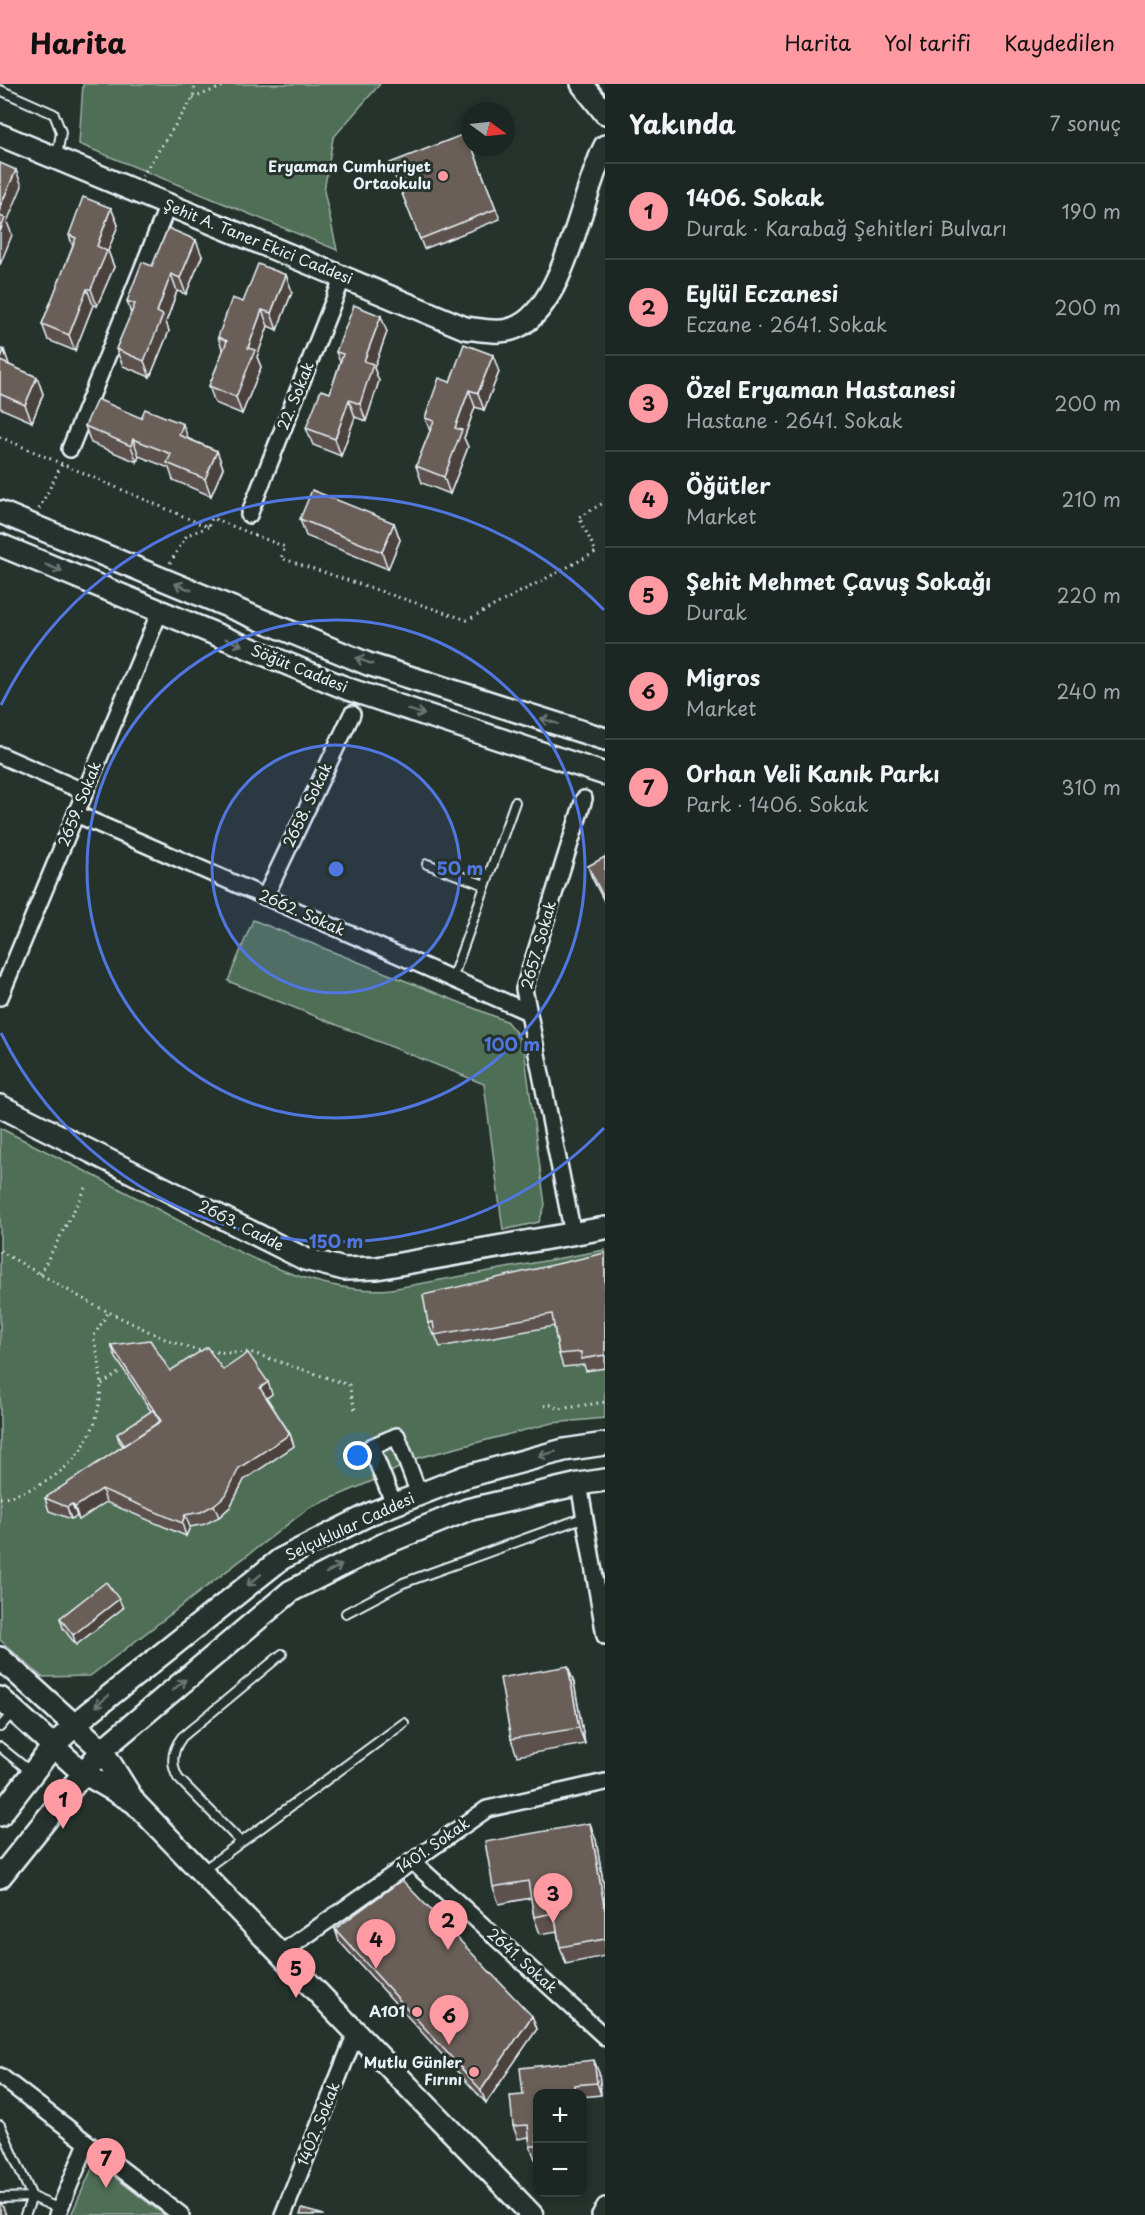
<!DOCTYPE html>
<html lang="tr">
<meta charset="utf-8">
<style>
:root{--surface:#1c2622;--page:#252e2a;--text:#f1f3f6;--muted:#a0a5a5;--line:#3a4340;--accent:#ff9aa2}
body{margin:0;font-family:"Playpen Sans",sans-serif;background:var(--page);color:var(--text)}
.controls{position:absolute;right:18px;bottom:18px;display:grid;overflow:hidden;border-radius:12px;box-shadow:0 3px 9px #0003}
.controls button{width:54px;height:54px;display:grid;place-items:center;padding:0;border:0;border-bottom:2px solid var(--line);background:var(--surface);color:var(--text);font:30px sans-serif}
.compass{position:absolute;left:461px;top:18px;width:54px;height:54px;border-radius:50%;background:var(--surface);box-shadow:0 3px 9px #0003;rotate:105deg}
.you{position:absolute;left:358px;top:1372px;width:21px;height:21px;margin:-15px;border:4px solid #fff;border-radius:50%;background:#1a73e8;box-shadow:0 0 0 9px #1a73e833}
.badge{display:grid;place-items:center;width:39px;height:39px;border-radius:50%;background:var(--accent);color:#111;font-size:20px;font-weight:700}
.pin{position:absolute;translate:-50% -50px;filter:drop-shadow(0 2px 3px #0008)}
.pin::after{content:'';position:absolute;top:32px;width:21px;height:18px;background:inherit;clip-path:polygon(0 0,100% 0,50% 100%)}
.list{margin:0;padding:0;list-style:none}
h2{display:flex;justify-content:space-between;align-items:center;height:78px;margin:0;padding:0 24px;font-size:26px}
h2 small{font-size:20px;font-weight:400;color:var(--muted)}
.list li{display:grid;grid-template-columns:39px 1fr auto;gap:18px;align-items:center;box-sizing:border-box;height:96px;padding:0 24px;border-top:2px solid var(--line)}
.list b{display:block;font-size:22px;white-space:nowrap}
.list p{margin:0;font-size:20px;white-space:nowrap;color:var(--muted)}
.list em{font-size:20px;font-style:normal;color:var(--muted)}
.map{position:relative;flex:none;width:605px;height:2131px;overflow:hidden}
header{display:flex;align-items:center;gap:36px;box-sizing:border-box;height:84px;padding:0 30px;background:var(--accent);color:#111}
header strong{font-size:28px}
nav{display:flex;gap:33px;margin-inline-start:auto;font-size:21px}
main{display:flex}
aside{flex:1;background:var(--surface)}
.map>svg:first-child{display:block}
.green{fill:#506e56;stroke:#9cb0a7;stroke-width:1.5}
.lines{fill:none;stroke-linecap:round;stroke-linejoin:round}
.lane-casing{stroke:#e8f1f8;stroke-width:12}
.street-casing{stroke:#e8f1f8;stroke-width:20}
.secondary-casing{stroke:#e8f1f8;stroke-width:26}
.path{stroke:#e8f1f8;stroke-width:3;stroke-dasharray:1.5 4.5;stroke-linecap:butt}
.lane{stroke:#26332d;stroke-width:8}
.street{stroke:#26332d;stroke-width:15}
.secondary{stroke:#26332d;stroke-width:21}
.wall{fill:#5c514d;stroke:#e8f1f8;stroke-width:1.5}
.shaded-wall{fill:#4b423e;stroke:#e8f1f8;stroke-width:1.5}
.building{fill:#6b5e59;stroke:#e8f1f8;stroke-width:1.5}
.oneway{stroke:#6a7674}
.ring{fill:none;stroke:#5077e0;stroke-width:3}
.poi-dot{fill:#ff9aa2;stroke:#26332d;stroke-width:2}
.labels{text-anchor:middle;stroke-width:6;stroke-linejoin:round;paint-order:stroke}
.poi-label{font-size:15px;font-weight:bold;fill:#e8f1f8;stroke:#26332d;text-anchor:end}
.street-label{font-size:15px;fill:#e8f1f8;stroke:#26332d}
.centre{fill:#5077e0;stroke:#26332d;stroke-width:3}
.ring-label{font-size:18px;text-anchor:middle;font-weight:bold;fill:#5077e0;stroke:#26332d;stroke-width:6;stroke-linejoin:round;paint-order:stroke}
</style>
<header>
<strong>Harita</strong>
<nav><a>Harita</a><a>Yol tarifi</a><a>Kaydedilen</a></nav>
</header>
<main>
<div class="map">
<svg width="605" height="2131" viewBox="0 0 605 2131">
<rect width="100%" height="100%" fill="#26332d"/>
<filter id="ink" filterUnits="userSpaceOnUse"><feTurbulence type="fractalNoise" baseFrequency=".0167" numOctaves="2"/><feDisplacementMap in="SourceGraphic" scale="12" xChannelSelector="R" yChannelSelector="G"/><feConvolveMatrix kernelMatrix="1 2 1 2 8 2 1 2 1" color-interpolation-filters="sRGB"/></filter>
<g filter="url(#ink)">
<g class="green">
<polygon points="83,0 380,0 333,54 324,107 337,166 79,60"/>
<polygon points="253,836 506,937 517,950 524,965 545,1121 539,1138 503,1146 484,1000 228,897"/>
<path d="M0 1044C45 1067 90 1089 135 1113 207 1151 307 1214 391 1205L605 1166V1334L552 1339 418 1374 377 1395 309 1424 90 1592 42 1593 0 1556Z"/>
<polygon points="95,2078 164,2131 71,2131"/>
</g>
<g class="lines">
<g class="lane-casing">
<g id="lane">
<polyline points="0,6 54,30 61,48 57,73"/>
<polyline points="427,780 485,801"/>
<polyline points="452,895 515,718"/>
<polyline points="346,1529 403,1499 585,1433"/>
<polyline points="0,1643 13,1628"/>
<polyline points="0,1663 31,1688"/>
<path d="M241 1758 178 1694C170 1679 172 1666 182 1653L282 1570"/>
<polyline points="202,1787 404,1639"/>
<polyline points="0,2041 32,2113 25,2131"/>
<polyline points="0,2114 32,2113 60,2125"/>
</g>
</g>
<g class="street-casing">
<g id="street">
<polyline points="70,365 168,121"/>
<polyline points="249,431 343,193"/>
<polyline points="0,671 85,708"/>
<polyline points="76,730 528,928"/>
<polyline points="265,813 352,630"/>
<polyline points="0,913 160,527"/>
<polyline points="573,1150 524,905 584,715"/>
<polyline points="579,1400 605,1552"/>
<polyline points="394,1420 371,1363 397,1352 419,1410"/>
<polyline points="412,1777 605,1953"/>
<polyline points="280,1870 487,1725 605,1698"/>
<polyline points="0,1992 181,2131"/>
<polyline points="57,2131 87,2059"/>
<polyline points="283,2131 356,1949"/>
<polyline points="600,2131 605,2122"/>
</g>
</g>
<g class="secondary-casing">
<g id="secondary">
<polyline points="582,0 605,29"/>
<path d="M0 51 465 244C483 246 502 251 519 242 566 218 582 108 605 62"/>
<polyline points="0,428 368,580 605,655"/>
<polyline points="0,461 348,605 605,690"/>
<polyline points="0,1022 305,1175 344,1185 377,1184 605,1144"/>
<polyline points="0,1574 102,1666 135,1719 532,2131"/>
<polyline points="0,1614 82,1688 132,1717"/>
<polyline points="0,1731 54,1661 87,1630 281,1475 372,1429 464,1393 564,1366 605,1360"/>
<polyline points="0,1793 102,1666 291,1507 386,1459 467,1426 579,1400 605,1396"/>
</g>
</g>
<g class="path">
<polyline points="193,14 229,0"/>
<polyline points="142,92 193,14 195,0"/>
<polyline points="0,353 208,443 212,434 285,463 281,474 467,536 596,468 579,433 605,418"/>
<polyline points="39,425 62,380"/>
<polyline points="170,479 187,451 208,443"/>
<polyline points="0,1167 94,1221 169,1257 196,1266 230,1269 250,1268 349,1301 355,1326"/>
<polyline points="40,1190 87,1102"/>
<polyline points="102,1300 121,1287"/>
<polyline points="544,1322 551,1321 559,1325 605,1318"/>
<path d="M0 1414C81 1399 118 1331 93 1253L108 1229"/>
</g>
<use href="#lane" class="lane"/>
<use href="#street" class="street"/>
<use href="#secondary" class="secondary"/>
</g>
<g class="wall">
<polygon points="472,63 500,135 424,165 390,79"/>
<polygon points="111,124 118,141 108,167 114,183 97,222 93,221 75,267 48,256 42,240 73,163 69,151"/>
<polygon points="202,172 186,210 177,207 166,238 169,247 150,293 123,282 116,265 131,230 127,217 152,182"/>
<polygon points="286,191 292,208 277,246 268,242 257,273 261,283 242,330 215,319 209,302 223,267 218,253 243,218"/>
<polygon points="387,248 374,284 379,297 366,337 355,333 341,372 313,361 306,344 330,309 340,278 336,268"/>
<polygon points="0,265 4,266 9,281 37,293 43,310 32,338 0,324"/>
<polygon points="499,288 484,326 475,323 464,354 468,363 450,410 422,399 416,382 430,347 425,334 450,298"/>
<polygon points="85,342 189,355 217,367 223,384 211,412 173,396 169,384 139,372 137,378 91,359"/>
<polygon points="300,435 394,439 400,456 388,485 306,452"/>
<polygon points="605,773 605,819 592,794 588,782"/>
<polygon points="605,1169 605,1284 586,1287 584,1281 563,1283 559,1270 554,1242 440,1263 435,1251 433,1251 428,1239"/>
<polygon points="111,1261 170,1287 223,1286 272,1310 267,1314 290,1350 294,1362 244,1396 230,1423 219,1433 205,1440 190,1443 186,1452 106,1418 79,1436 77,1432 71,1435 49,1427 45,1414 123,1362 119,1357 117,1350 151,1327 116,1274"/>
<polygon points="123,1524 76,1561 63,1544 60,1534"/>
<polygon points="574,1599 585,1660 517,1672 511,1655"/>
<polygon points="596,1756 605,1809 605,1872 566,1880 560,1863 557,1847 540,1850 534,1833 531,1814 499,1820 493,1803"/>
<polygon points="335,1845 532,1932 537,1945 486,2019 339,1857"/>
<polygon points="599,1989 601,2011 582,2013 582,2010 537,2010 537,2074 535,2075 530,2062 529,2053 518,2055 513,2042 523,2011"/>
</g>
<g class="shaded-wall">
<polygon points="16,86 22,102 7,138 12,151 0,181 0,123"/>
<polygon points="111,124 118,141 108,167 114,183 97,222 91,205 97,162"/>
<polygon points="196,156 202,172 186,210 180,194"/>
<polygon points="171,190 177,207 166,238 169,247 150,293 144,277 157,228"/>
<polygon points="286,191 292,208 277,246 271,229"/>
<polygon points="87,205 93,221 75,267 69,251"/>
<polygon points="262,226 268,242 257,273 261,283 242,330 236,313 248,264"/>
<polygon points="381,232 387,248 374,284 379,297 366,337 360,320 364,277"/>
<polygon points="4,266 10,283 0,278 0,276"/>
<polygon points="493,271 499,288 484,326 478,309"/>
<polygon points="37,293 43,310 32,338 25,321"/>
<polygon points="469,306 475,323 464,354 468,363 450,410 444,393 455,344"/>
<polygon points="349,316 355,333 341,372 335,355"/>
<polygon points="183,340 189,357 179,351"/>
<polygon points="133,355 139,372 137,378 131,362"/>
<polygon points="217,367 223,384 211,412 205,395"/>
<polygon points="394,439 400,456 388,485 382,468"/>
<polygon points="268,1298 272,1310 264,1316 260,1304"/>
<polygon points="290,1350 294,1362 244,1396 230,1423 219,1433 214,1421 239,1384"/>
<polygon points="102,1405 106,1418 79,1436 75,1423"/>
<polygon points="72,1420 77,1432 71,1435 67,1423"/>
<polygon points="185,1431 190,1443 186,1452 182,1439"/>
<polygon points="119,1515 123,1524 76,1561 73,1551"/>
<polygon points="568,1582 574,1599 585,1660 579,1644"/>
<polygon points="590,1739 596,1756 605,1809 605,1827"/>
<polygon points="532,1932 537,1945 486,2019 481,2006"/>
<polygon points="594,1976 599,1989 601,2011 597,1999"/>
<polygon points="582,2056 585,2079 582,2073"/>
<polygon points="1,2118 6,2131 0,2131 0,2120"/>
</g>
<g class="building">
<polygon points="467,49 470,57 470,63 472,63 496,125 420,155 390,79"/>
<polygon points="0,79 16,86 0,123"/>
<polygon points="83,113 111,124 97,162 107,167 91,205 87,205 69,251 42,240 76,154 69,151"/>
<polygon points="0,132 5,134 0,148"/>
<polygon points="168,144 196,156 180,194 171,190 157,228 163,231 144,277 116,265 135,220 127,217 142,178 152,182"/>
<polygon points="258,180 286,191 271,229 262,226 248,264 255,266 236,313 209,302 227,257 218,253 232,214 243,218"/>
<polygon points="354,221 381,232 364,277 373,280 360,320 349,316 335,355 306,344 321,306 330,309 343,270 336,268"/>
<polygon points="464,260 493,271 478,309 469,306 455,344 462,346 444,393 416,382 434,337 425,334 439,294 450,298"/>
<polygon points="0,265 4,266 0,276"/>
<polygon points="0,277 37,293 25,321 0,310"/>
<polygon points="97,315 141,334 145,325 183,340 179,351 217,367 205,395 167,379 171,370 133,355 131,362 85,342"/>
<polygon points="312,406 394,439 382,468 300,435"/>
<polygon points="605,773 605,816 588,782"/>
<polygon points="605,1169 605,1271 581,1275 581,1268 559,1270 552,1230 435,1251 433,1238 428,1239 423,1211"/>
<polygon points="150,1256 170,1287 207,1263 223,1286 248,1269 268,1298 260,1304 290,1350 239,1384 226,1411 214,1421 201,1428 185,1431 182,1439 102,1405 75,1423 72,1420 67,1423 45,1414 161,1337 111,1261"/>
<polygon points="153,1326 160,1337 124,1361 117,1350"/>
<polygon points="106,1498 119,1515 73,1551 60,1534"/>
<polygon points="568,1582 579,1644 511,1655 500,1594"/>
<polygon points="590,1739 605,1827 605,1855 560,1863 554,1829 534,1833 528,1797 493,1803 485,1758"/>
<polygon points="402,1796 532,1932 481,2006 335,1845"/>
<polygon points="594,1976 597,1999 574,2001 574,2010 537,2010 537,2062 530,2062 528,2041 513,2042 510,2012 523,2011 520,1984"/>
<polygon points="302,2125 324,2131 300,2131"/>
</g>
<defs><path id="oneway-shaft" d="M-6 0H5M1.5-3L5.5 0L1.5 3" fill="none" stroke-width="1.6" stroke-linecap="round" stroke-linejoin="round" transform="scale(1.5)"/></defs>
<g class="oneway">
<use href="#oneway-shaft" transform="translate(54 484) rotate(22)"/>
<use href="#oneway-shaft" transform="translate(183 503) rotate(-158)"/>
<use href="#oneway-shaft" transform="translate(234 558) rotate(22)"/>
<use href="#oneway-shaft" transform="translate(364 577) rotate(-159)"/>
<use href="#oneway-shaft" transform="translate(416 628) rotate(18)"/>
<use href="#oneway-shaft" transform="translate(549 637) rotate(-162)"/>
<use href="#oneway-shaft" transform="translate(547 1370) rotate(165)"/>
<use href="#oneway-shaft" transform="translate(334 1485) rotate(-27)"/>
<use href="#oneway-shaft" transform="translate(254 1496) rotate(141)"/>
<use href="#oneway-shaft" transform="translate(179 1601) rotate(-40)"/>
<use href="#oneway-shaft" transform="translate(102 1617) rotate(141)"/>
</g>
</g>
<circle cx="336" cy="785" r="124" fill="#5077e0" fill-opacity=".12"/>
<g class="ring">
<circle cx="336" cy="785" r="124"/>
<circle cx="336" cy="785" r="249"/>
<path d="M604 1044A373 373 0 0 1 1 949M1 621A373 373 0 0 1 604 526"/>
</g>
<g class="poi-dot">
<circle cx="443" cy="92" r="6"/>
<circle cx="417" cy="1928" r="6"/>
<circle cx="474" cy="1988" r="6"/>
</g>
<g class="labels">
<g class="poi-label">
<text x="431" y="88">Eryaman Cumhuriyet<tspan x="431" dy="17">Ortaokulu</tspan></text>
<text x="405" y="1933">A101</text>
<text x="462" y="1984">Mutlu Günler<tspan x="462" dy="17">Fırını</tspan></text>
</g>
<g class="street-label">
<text transform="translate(258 158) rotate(22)" y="5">Şehit A. Taner Ekici Caddesi</text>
<text transform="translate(296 312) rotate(-68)" y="5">22. Sokak</text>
<text transform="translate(299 585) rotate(22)" y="5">Söğüt Caddesi</text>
<text transform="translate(80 720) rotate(-68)" y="5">2659. Sokak</text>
<text transform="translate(308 721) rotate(-64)" y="5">2658. Sokak</text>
<text transform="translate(302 829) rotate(24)" y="5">2662. Sokak</text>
<text transform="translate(539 861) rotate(-74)" y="5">2657. Sokak</text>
<text transform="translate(241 1142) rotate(27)" y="5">2663. Cadde</text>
<text transform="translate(350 1443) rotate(-25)" y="5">Selçuklular Caddesi</text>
<text transform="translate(433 1762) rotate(-35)" y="5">1401. Sokak</text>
<text transform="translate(522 1877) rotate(42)" y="5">2641. Sokak</text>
<text transform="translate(319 2040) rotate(-68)" y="5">1402. Sokak</text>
</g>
</g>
<circle cx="336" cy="785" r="9" class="centre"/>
<g class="ring-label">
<text x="460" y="791">50 m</text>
<text x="512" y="967">100 m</text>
<text x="336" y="1164">150 m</text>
</g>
</svg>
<div class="controls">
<button>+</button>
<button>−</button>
</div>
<svg class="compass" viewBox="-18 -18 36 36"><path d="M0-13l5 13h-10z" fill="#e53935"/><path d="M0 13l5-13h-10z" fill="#a0a5a5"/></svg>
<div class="you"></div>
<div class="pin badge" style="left:63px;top:1745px">1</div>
<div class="pin badge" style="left:448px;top:1866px">2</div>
<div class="pin badge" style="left:553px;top:1839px">3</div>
<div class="pin badge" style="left:376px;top:1885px">4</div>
<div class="pin badge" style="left:296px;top:1914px">5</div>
<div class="pin badge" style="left:449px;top:1961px">6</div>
<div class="pin badge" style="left:106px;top:2104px">7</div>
</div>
<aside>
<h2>Yakında<small>7 sonuç</small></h2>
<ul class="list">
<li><span class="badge">1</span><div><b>1406. Sokak</b><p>Durak · Karabağ Şehitleri Bulvarı</p></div><em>190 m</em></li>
<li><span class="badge">2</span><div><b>Eylül Eczanesi</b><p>Eczane · 2641. Sokak</p></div><em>200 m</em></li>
<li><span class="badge">3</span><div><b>Özel Eryaman Hastanesi</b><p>Hastane · 2641. Sokak</p></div><em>200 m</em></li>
<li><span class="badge">4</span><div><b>Öğütler</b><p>Market</p></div><em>210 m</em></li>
<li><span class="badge">5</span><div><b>Şehit Mehmet Çavuş Sokağı</b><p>Durak</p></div><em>220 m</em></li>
<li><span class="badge">6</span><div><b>Migros</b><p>Market</p></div><em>240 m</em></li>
<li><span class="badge">7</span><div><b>Orhan Veli Kanık Parkı</b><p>Park · 1406. Sokak</p></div><em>310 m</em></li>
</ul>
</aside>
</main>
